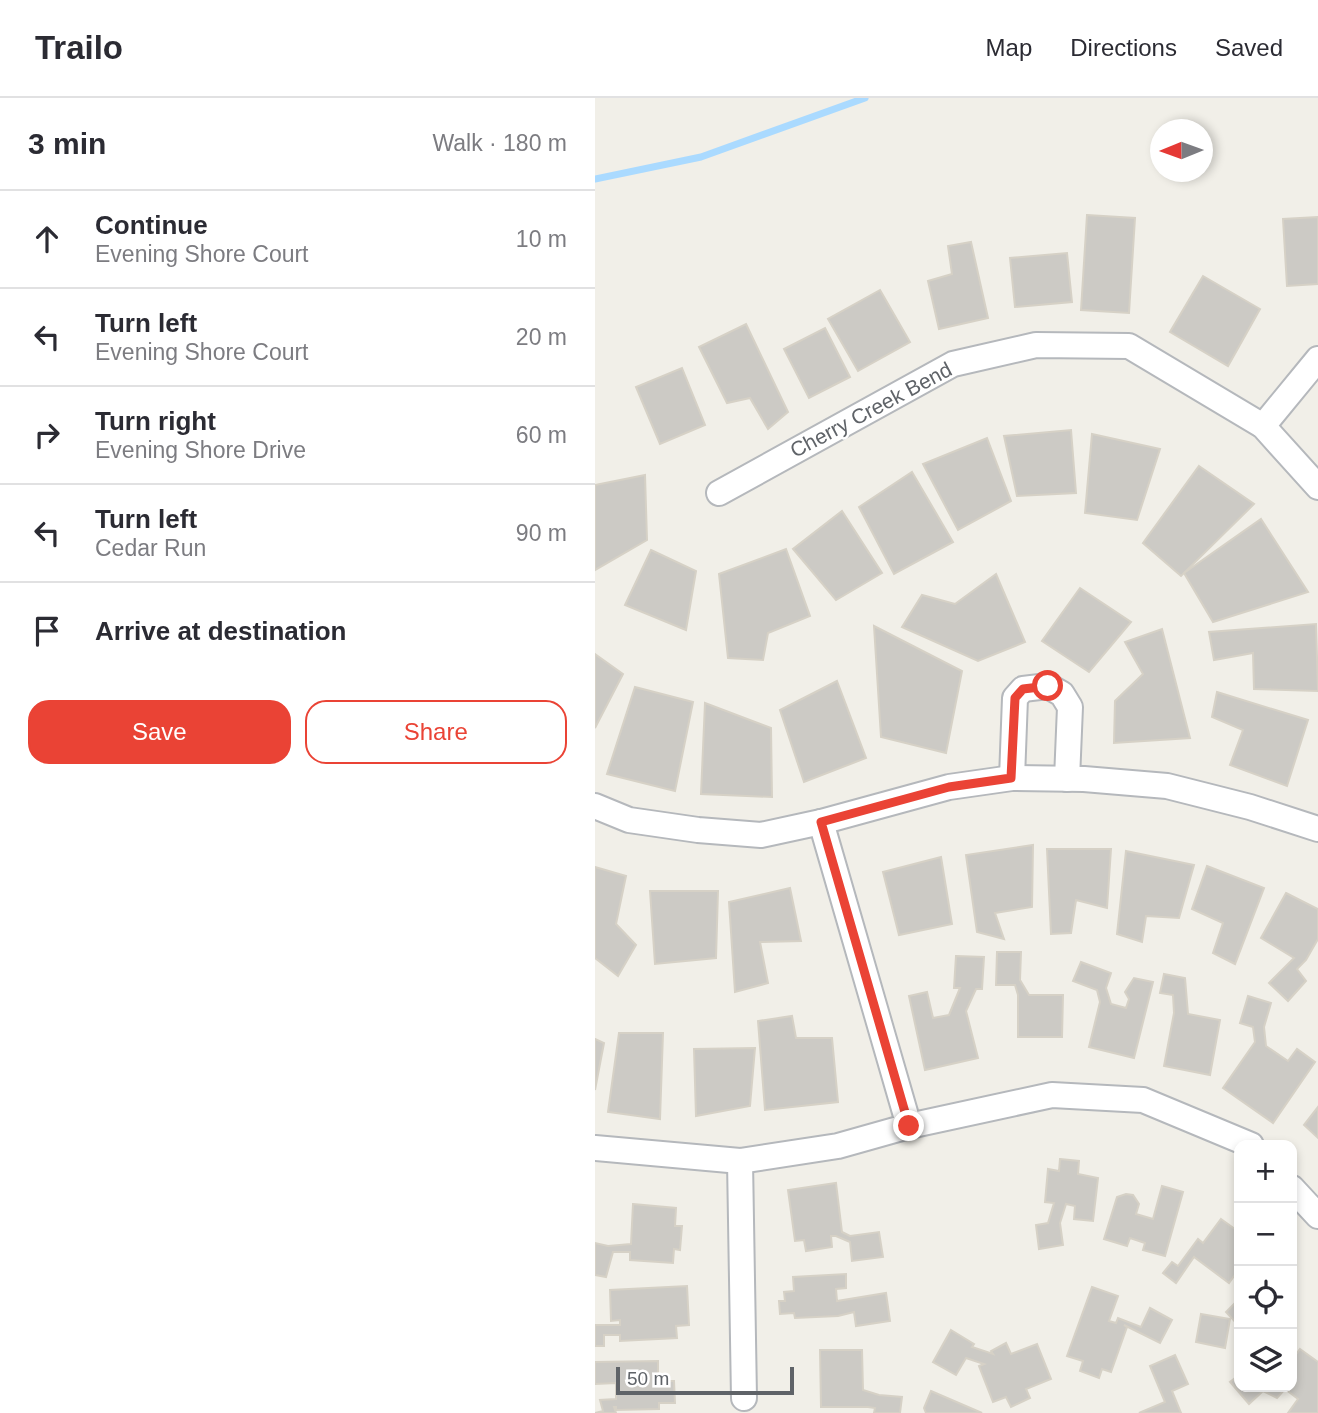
<!DOCTYPE html>
<meta charset="utf-8">
<style>
:root{--surface:#fff;--page:#f2f2f3;--text:#2b2b33;--muted:#7c7c81;--line:#e1e1e2;--accent:#ea4335}
body{margin:0;font-family:Helvetica,sans-serif;background:var(--page);color:var(--text)}
.controls{position:absolute;right:21px;bottom:21px;display:grid;overflow:hidden;border-radius:14px;box-shadow:0 4px 10px #0003}
.controls button{width:63px;height:63px;display:grid;place-items:center;padding:0;border:0;border-bottom:2px solid var(--line);background:var(--surface);color:var(--text);font:35px sans-serif}
.compass{position:absolute;left:555px;top:21px;width:63px;height:63px;border-radius:50%;background:var(--surface);box-shadow:0 4px 10px #0003;rotate:269deg}
.scale{position:absolute;left:21px;bottom:18px;width:178px;box-sizing:border-box;padding-left:7px;border:4px solid #5f6368;border-top:0;font-size:19px;line-height:24px;white-space:nowrap;color:#5f6368;-webkit-text-stroke:5px #fff;paint-order:stroke}
.stop{position:absolute;width:21px;height:21px;margin:-16px;border:5px solid #ea4335;border-radius:50%;background:#fff}
.stop.end{background:#ea4335;border-color:#fff;box-shadow:0 2px 7px #0008}
.list{margin:0;padding:0;list-style:none}
h2{display:flex;justify-content:space-between;align-items:center;height:91px;margin:0;padding:0 28px;font-size:30px}
h2 small{font-size:23px;font-weight:400;color:var(--muted)}
.list li{display:grid;grid-template-columns:46px 1fr auto;gap:21px;align-items:center;box-sizing:border-box;height:98px;padding:0 28px;border-top:2px solid var(--line)}
.list b{display:block;font-size:26px;white-space:nowrap}
.list p{margin:0;font-size:23px;white-space:nowrap;color:var(--muted)}
.list em{font-size:23px;font-style:normal;color:var(--muted)}
.actions{display:flex;gap:14px;padding:21px 28px}
.actions a{flex:1;padding:16px 0;border:2px solid var(--accent);border-radius:21px;text-align:center;font-size:24px;color:var(--accent)}
.actions .main{background:var(--accent);color:#fff}
.icon{flex:none;width:38px;height:38px;fill:none;stroke:currentColor;stroke-width:2;stroke-linecap:round;stroke-linejoin:round}
.map{position:relative;flex:none;width:723px;height:1315px;overflow:hidden}
header{display:flex;align-items:center;gap:42px;box-sizing:border-box;height:98px;padding:0 35px;background:var(--surface);border-bottom:2px solid var(--line)}
header strong{font-size:33px}
nav{display:flex;gap:38px;margin-inline-start:auto;font-size:24px}
main{display:flex}
aside{flex:1;background:var(--surface)}
.map>svg:first-child{display:block}
.lines{fill:none;stroke-linecap:round;stroke-linejoin:round}
.stream{stroke:#aadaff;stroke-width:7}
.building{fill:#cccac5;stroke:#d6d1c6;stroke-width:2}
.minor-casing{stroke:#b5b8bc;stroke-width:28}
.minor{stroke:#fff;stroke-width:24}
.route{stroke:#ea4335;stroke-width:9}
.labels{text-anchor:middle;stroke-width:5;stroke-linejoin:round;paint-order:stroke}
.street-label{font-size:21px;fill:#5f6368;stroke:#fff}
</style>
<header>
<strong>Trailo</strong>
<nav><a>Map</a><a>Directions</a><a>Saved</a></nav>
</header>
<main>
<aside>
<h2>3 min<small>Walk · 180 m</small></h2>
<ul class="list">
<li><svg class="icon" aria-label="ahead" viewBox="0 0 24 24"><path d="M12 20V5M6 11l6-6 6 6"/></svg><div><b>Continue</b><p>Evening Shore Court</p></div><em>10 m</em></li>
<li><svg class="icon" aria-label="left" viewBox="0 0 24 24"><path d="M17 20v-9H6M10 6l-5 5 5 5"/></svg><div><b>Turn left</b><p>Evening Shore Court</p></div><em>20 m</em></li>
<li><svg class="icon" aria-label="right" viewBox="0 0 24 24"><path d="M7 20v-9h11M14 6l5 5-5 5"/></svg><div><b>Turn right</b><p>Evening Shore Drive</p></div><em>60 m</em></li>
<li><svg class="icon" aria-label="left" viewBox="0 0 24 24"><path d="M17 20v-9H6M10 6l-5 5 5 5"/></svg><div><b>Turn left</b><p>Cedar Run</p></div><em>90 m</em></li>
<li><svg class="icon" aria-label="arrive" viewBox="0 0 24 24"><path d="M6 21V4h12l-3 4 3 4H6"/></svg><div><b>Arrive at destination</b></div></li>
</ul>
<div class="actions"><a class="main">Save</a><a>Share</a></div>
</aside>
<div class="map">
<svg width="723" height="1315" viewBox="0 0 723 1315">
<rect width="100%" height="100%" fill="#f1efe8"/>
<g class="lines">
<polyline class="stream" points="0,81 106,59 270,0"/>
</g>
<g class="building">
<polygon points="492,117 540,120 534,215 486,212"/>
<polygon points="723,119 723,186 692,188 688,121"/>
<polygon points="376,144 393,220 344,231 333,183 357,176 353,148"/>
<polygon points="472,155 477,204 420,209 415,160"/>
<polygon points="608,178 665,211 633,268 575,234"/>
<polygon points="285,192 315,244 263,273 233,221"/>
<polygon points="151,226 193,314 173,331 155,300 132,305 104,249"/>
<polygon points="230,230 255,279 214,300 189,251"/>
<polygon points="87,270 110,327 65,346 41,289"/>
<polygon points="476,332 481,395 422,398 409,338"/>
<polygon points="497,336 565,351 542,422 490,415"/>
<polygon points="392,340 416,403 363,432 328,366"/>
<polygon points="604,368 659,406 586,478 548,445"/>
<polygon points="317,374 358,444 299,476 264,409"/>
<polygon points="50,377 52,442 0,472 0,387"/>
<polygon points="247,413 287,475 241,502 198,451"/>
<polygon points="666,421 713,494 618,524 589,475"/>
<polygon points="191,451 215,518 173,535 168,562 133,560 124,476"/>
<polygon points="56,452 101,473 91,532 30,507"/>
<polygon points="401,476 430,544 383,563 307,529 327,497 360,506"/>
<polygon points="485,490 536,524 494,574 447,543"/>
<polygon points="721,526 723,593 659,591 658,555 619,562 614,534"/>
<polygon points="279,528 367,573 351,655 286,639"/>
<polygon points="567,531 595,640 519,645 520,603 548,576 530,544"/>
<polygon points="0,556 28,576 0,630"/>
<polygon points="242,583 271,660 209,684 185,612"/>
<polygon points="40,589 98,604 80,693 12,676"/>
<polygon points="622,594 713,622 692,688 635,667 648,632 617,619"/>
<polygon points="110,605 176,630 177,699 106,696"/>
<polygon points="438,747 437,809 400,815 409,841 382,834 371,757"/>
<polygon points="452,751 516,751 512,810 481,802 476,835 456,836"/>
<polygon points="531,753 599,767 584,820 551,818 547,844 522,836"/>
<polygon points="346,759 357,826 304,837 288,774"/>
<polygon points="612,768 669,790 640,866 618,855 628,825 597,811"/>
<polygon points="0,769 31,778 21,826 41,847 23,878 0,860"/>
<polygon points="195,790 206,843 165,844 173,885 140,894 134,804"/>
<polygon points="55,793 123,793 121,860 60,866"/>
<polygon points="691,795 723,811 723,841 711,862 702,871 711,883 693,903 674,885 699,860 666,840"/>
<polygon points="402,854 426,854 425,882 434,897 468,897 467,939 423,939 423,897 420,887 401,887"/>
<polygon points="361,858 389,859 387,891 381,891 371,913 383,960 330,972 314,898 332,894 338,920 354,917 365,890 359,890"/>
<polygon points="486,864 516,875 511,890 516,906 531,910 534,901 530,894 539,880 558,884 539,960 494,949 505,904 502,892 478,883"/>
<polygon points="569,876 590,880 593,916 625,922 615,977 569,968 579,915 578,897 565,895"/>
<polygon points="653,898 676,905 669,929 671,948 693,963 702,951 720,964 678,1025 628,990 660,944 658,929 645,925"/>
<polygon points="197,918 201,940 237,940 243,1004 170,1012 163,923"/>
<polygon points="24,935 68,935 65,1021 13,1014"/>
<polygon points="0,941 9,945 0,992"/>
<polygon points="160,950 155,1008 101,1018 99,951"/>
<polygon points="723,1009 723,1040 709,1027"/>
<polygon points="465,1061 484,1063 483,1076 503,1080 498,1123 479,1121 480,1108 471,1106 465,1125 468,1147 444,1151 441,1127 453,1125 459,1105 450,1104 453,1071 464,1073"/>
<polygon points="241,1085 247,1134 255,1138 284,1134 288,1159 257,1163 255,1144 241,1138 236,1138 237,1149 211,1153 209,1142 200,1143 193,1092"/>
<polygon points="567,1088 588,1094 570,1158 548,1152 550,1145 535,1140 532,1148 509,1141 522,1099 531,1096 538,1097 544,1106 541,1116 558,1121"/>
<polygon points="38,1106 81,1110 80,1128 87,1128 85,1152 79,1151 78,1165 35,1162 35,1154 18,1154 11,1179 0,1177 0,1145 13,1148 36,1146"/>
<polygon points="626,1121 644,1134 644,1171 634,1185 599,1159 581,1185 568,1175 577,1164 583,1168 603,1141 608,1145"/>
<polygon points="251,1176 251,1190 241,1191 242,1203 291,1195 295,1223 261,1228 259,1214 243,1218 200,1220 199,1215 185,1216 184,1203 190,1203 189,1194 199,1193 198,1179"/>
<polygon points="92,1188 94,1227 81,1228 82,1240 25,1243 25,1237 9,1237 9,1248 0,1248 0,1227 25,1227 25,1222 16,1223 15,1192"/>
<polygon points="497,1189 523,1198 514,1223 521,1225 523,1220 546,1229 555,1210 577,1222 565,1245 529,1227 532,1229 516,1274 507,1271 504,1280 485,1273 488,1263 472,1258"/>
<polygon points="644,1201 644,1228 631,1214"/>
<polygon points="606,1216 635,1221 630,1250 601,1244"/>
<polygon points="356,1232 379,1246 377,1249 398,1256 396,1253 411,1245 416,1256 442,1246 456,1281 431,1291 435,1300 416,1309 411,1299 398,1304 384,1268 389,1266 371,1260 361,1277 338,1264"/>
<polygon points="705,1251 723,1264 723,1315 693,1315 703,1301 690,1291 682,1300 668,1293 654,1306 635,1284 644,1277 644,1289 676,1289 681,1291 683,1289 697,1289 697,1262"/>
<polygon points="225,1252 267,1252 268,1292 284,1297 307,1299 305,1315 279,1315 280,1310 273,1309 226,1309"/>
<polygon points="580,1257 593,1286 577,1293 586,1315 544,1315 570,1304 555,1268"/>
<polygon points="63,1263 63,1283 79,1283 80,1305 64,1305 64,1311 21,1312 21,1309 19,1309 21,1315 0,1315 8,1313 5,1302 21,1301 21,1285 0,1286 0,1264"/>
<polygon points="336,1293 387,1315 331,1315 329,1310"/>
</g>
<g class="lines">
<g class="minor-casing">
<g id="minor">
<polyline points="668,328 723,261"/>
<polyline points="124,395 358,266 441,247 534,248 668,328 723,389"/>
<polyline points="417,680 420,600 428,591 453,588 467,596 475,609 472,681"/>
<polyline points="0,708 34,722 103,732 166,737 226,724 354,689 417,680 489,681 572,688 655,709 723,731"/>
<polyline points="226,724 314,1028"/>
<polyline points="0,1050 145,1063 243,1048 314,1028 457,997 548,1002 656,1047"/>
<polyline points="145,1063 149,1300"/>
<polyline points="697,1090 723,1118"/>
</g>
</g>
<use href="#minor" class="minor"/>
</g>
<g class="lines">
<polyline class="route" points="314,1028 226,724 354,689 416,680 420,600 428,591 453,588"/>
</g>
<g class="labels">
<g class="street-label">
<text transform="translate(276 312) rotate(-28)" y="7">Cherry Creek Bend</text>
</g>
</g>
</svg>
<div class="controls">
<button>+</button>
<button>−</button>
<button><svg class="icon" aria-label="locate" viewBox="0 0 24 24"><circle cx="12" cy="12" r="6"/><path d="M12 2v4M12 18v4M2 12h4M18 12h4"/></svg></button>
<button><svg class="icon" aria-label="layers" viewBox="0 0 24 24"><path d="M12 4l9 5-9 5-9-5zM3 14l9 5 9-5"/></svg></button>
</div>
<svg class="compass" viewBox="-18 -18 36 36"><path d="M0-13l5 13h-10z" fill="#e53935"/><path d="M0 13l5-13h-10z" fill="#7c7c81"/></svg>
<div class="scale">50 m</div>
<div class="stop" style="left:453px;top:588px"></div>
<div class="stop end" style="left:314px;top:1028px"></div>
</div>
</main>
